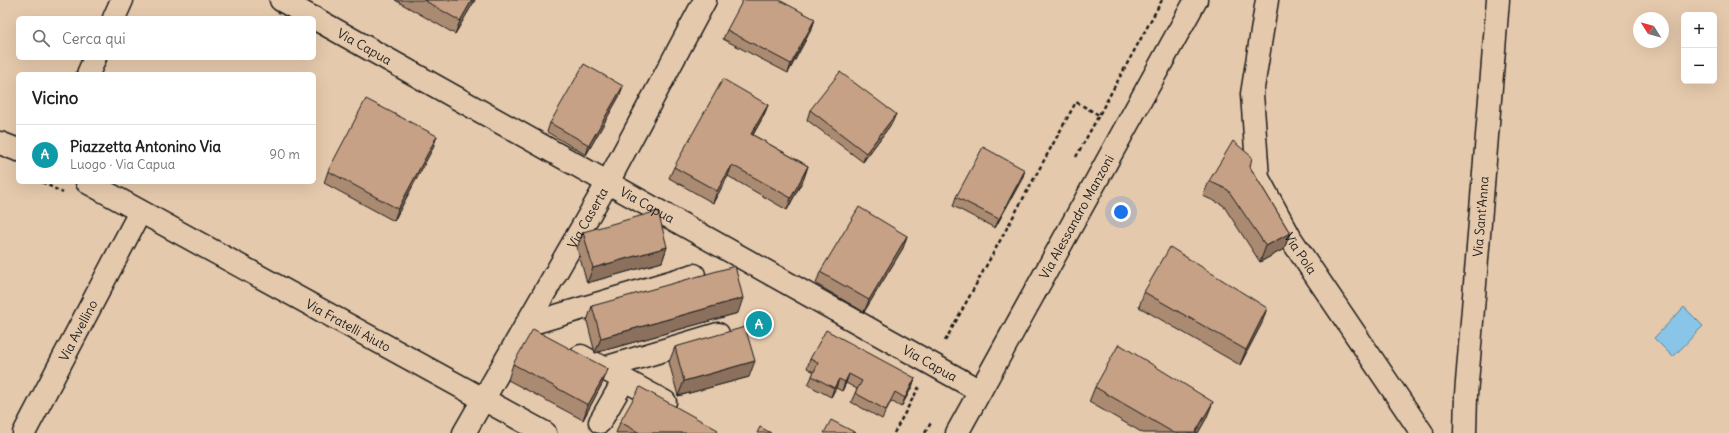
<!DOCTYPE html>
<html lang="it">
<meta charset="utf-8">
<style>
:root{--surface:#fff;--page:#f2f2f2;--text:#202124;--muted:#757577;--line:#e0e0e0;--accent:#1a73e8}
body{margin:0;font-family:Delius,sans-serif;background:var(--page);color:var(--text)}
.controls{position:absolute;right:12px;top:12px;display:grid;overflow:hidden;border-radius:6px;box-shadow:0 4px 16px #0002}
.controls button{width:36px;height:36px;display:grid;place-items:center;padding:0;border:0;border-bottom:1px solid var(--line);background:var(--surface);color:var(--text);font:20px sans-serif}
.compass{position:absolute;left:1633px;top:12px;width:36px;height:36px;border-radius:50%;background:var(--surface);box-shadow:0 4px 16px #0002;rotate:307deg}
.you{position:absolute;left:1121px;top:212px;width:14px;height:14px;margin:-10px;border:3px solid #fff;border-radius:50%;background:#1a73e8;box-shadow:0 0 0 6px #1a73e833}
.badge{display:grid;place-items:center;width:26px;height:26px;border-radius:50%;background:var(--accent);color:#fff;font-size:13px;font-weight:700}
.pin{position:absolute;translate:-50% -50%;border:2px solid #fff;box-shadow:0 1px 4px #0006}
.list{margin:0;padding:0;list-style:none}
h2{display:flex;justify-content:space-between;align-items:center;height:52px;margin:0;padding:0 16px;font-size:17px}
h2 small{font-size:13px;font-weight:400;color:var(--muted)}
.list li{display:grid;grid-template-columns:26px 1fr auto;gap:12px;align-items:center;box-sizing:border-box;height:60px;padding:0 16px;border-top:1px solid var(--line)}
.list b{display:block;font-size:15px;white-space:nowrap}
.list p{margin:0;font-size:13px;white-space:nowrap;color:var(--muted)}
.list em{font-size:13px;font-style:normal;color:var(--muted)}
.icon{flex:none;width:22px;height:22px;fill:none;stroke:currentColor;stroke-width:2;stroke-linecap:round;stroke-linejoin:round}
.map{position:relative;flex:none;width:1729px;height:433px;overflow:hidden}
.search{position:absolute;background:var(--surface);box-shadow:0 4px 16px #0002;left:16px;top:16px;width:300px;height:44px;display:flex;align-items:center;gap:10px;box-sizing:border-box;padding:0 14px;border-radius:6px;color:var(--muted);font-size:15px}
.panel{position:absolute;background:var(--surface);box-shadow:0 4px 16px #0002;left:16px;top:72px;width:300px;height:112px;border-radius:6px}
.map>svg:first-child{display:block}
.water{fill:#88c5e8;stroke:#5d8196}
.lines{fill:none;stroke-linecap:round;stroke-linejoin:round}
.minor-casing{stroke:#1c1c1c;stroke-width:25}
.secondary-casing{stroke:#1c1c1c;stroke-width:25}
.path{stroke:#1c1c1c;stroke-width:2.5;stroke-dasharray:4 3;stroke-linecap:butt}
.minor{stroke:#e5c9ac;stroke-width:22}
.secondary{stroke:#e5c9ac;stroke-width:22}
.wall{fill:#ab8a72;stroke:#1c1c1c}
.shaded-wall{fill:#8b715d;stroke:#1c1c1c}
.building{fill:#c7a185;stroke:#1c1c1c}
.labels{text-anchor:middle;stroke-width:3;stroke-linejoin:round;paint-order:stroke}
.street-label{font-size:13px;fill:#1c1c1c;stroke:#e5c9ac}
</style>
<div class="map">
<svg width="1729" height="433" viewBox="0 0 1729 433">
<rect width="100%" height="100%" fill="#e5c9ac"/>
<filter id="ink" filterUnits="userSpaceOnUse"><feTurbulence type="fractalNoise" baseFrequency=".025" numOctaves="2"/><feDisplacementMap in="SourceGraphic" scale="8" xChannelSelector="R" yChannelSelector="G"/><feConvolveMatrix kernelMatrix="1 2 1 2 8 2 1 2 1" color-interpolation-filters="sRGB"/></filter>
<g filter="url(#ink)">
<polygon class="water" points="1684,307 1703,326 1673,357 1654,338"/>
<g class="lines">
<g class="minor-casing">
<g id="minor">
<polyline points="281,0 313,18"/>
<path id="s1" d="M1267 0 1252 94 1258 178 1291 239 1422 433"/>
<path id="s2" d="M314 18 980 391"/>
<polyline points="0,143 18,150"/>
<polyline points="526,325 694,275"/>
<polyline points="581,356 665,402"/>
<polyline points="604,368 718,334"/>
<polyline points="600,422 624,380"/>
<path id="s3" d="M464 433 608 182 705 0"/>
<path id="s4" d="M957 433 1196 0"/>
<path id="s5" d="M1465 433 1466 395 1498 0"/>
</g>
</g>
<g class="secondary-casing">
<g id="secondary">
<polyline points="114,18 122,0"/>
<polyline points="88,74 95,58"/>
<path id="s6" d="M87 182 545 433"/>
<path id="s7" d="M24 433 140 212"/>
</g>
</g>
<g class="path">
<polyline points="1076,157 1162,0"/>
<polyline points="42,182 63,193"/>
<polyline points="945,341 1076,102 1099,115"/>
<polyline points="894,433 919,387"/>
<polyline points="925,433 932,421"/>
</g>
<use href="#minor" class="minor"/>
<use href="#secondary" class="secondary"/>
</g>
<g class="wall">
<polygon points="395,0 475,0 455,34"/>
<polygon points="815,19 812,28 788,73 723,39 727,30"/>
<polygon points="620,95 586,155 547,132 550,123"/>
<polygon points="768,105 763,117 753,135 808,166 804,178 787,210 728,176 713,203 669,178 674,167"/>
<polygon points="810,110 892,123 863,162 807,120"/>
<polygon points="433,148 394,221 324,183 328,171"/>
<polygon points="1250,167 1290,233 1284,249 1260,262 1223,205 1203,196 1209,181"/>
<polygon points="1025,170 1022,179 995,228 953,206 956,197"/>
<polygon points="583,232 667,247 662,262 587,283 577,248"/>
<polygon points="907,236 903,248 864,312 816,284 820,272"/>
<polygon points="1144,292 1262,323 1240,365 1139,307"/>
<polygon points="592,306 738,313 595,353 587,321"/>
<polygon points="675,347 749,377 678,396 669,362"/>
<polygon points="810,359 915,378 912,387 901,407 891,401 882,419 851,402 857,389 846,383 842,391 836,388 831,397 808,385 814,372 807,368"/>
<polygon points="513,364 608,369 602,384 583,420 508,380"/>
<polygon points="1095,387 1207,417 1198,433 1143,433 1089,402"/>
<polygon points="620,422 717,433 616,433"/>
</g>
<g class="shaded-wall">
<polygon points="472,0 475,0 455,34 460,21"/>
<polygon points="815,19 812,28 788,73 791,64"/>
<polygon points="623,86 620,95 586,155 589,145"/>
<polygon points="768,105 763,117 746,146 751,134"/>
<polygon points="896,114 892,123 863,162 866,153"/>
<polygon points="437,136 433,148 394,221 398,209"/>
<polygon points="732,165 728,176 713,203 717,191"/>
<polygon points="808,166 804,178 787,210 791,198"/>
<polygon points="1025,170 1022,179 995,228 999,219"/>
<polygon points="1290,233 1284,249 1260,262 1266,246"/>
<polygon points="907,236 903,248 864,312 869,300"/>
<polygon points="667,247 662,262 587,283 593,268"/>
<polygon points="743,298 738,313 595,353 601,338"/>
<polygon points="1267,308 1262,323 1240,365 1246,350"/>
<polygon points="755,361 749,377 678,396 684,381"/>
<polygon points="608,369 602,384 583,420 588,405"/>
<polygon points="849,374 846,383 842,391 845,382"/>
<polygon points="915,378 912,387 901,407 905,398"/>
<polygon points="839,379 836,388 831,397 834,388"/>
<polygon points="1213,402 1207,417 1198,433 1195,433"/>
</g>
<g class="building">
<polygon points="424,0 472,0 460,21"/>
<polygon points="743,0 779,0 815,19 791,64 727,30"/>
<polygon points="584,64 623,86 589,145 550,123"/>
<polygon points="840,72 896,114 866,153 810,110"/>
<polygon points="723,79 768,105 751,134 808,166 791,198 732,165 717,191 674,167"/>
<polygon points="366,99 437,136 398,209 328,171"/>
<polygon points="1233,141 1252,157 1250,167 1290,233 1266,246 1228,190 1209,181"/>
<polygon points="983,147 1025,170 999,219 956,197"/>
<polygon points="859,207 907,236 869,300 820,272"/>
<polygon points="658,211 667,247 593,268 583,232"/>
<polygon points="1170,247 1267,308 1246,350 1144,292"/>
<polygon points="735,266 743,298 601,338 592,306"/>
<polygon points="745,327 755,361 684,381 675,347"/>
<polygon points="533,329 608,369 588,405 513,364"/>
<polygon points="826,330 915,378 905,398 895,392 886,410 855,393 862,381 849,374 845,382 839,379 834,388 812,376 818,363 810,359"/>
<polygon points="1119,344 1213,402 1195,433 1174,433 1095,387"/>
<polygon points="640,387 718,430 717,433 640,433 620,422"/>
<polygon points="831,420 856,433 824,433"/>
<polygon points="760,427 771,433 757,433"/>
</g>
</g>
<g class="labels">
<g class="street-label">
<text dy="5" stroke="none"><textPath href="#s2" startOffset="58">Via Capua</textPath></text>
<text dy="5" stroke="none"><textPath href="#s2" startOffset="382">Via Capua</textPath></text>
<text dy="5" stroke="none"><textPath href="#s5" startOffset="217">Via Sant'Anna</textPath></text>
<text dy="5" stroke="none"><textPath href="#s4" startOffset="247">Via Alessandro Manzoni</textPath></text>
<text dy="5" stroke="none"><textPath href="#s3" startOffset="248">Via Caserta</textPath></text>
<text dy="5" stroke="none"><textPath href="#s1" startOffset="266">Via Pola</textPath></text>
<text dy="5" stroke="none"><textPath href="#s6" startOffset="298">Via Fratelli Aiuto</textPath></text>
<text dy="5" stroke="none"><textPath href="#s7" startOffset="116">Via Avellino</textPath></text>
<text dy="5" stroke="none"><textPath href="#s2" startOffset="706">Via Capua</textPath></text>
</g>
</g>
</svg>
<div class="controls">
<button>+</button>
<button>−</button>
</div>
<svg class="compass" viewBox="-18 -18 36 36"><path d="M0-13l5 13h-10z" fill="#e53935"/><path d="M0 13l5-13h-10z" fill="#757577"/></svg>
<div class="you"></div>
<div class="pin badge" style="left:759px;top:324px;background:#0f9aa8">A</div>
<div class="search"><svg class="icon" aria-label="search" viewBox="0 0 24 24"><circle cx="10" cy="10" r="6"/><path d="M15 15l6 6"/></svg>Cerca qui</div>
<section class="panel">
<h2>Vicino<small></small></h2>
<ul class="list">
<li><span class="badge" style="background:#0f9aa8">A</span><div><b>Piazzetta Antonino Via</b><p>Luogo · Via Capua</p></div><em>90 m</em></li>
</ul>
</section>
</div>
